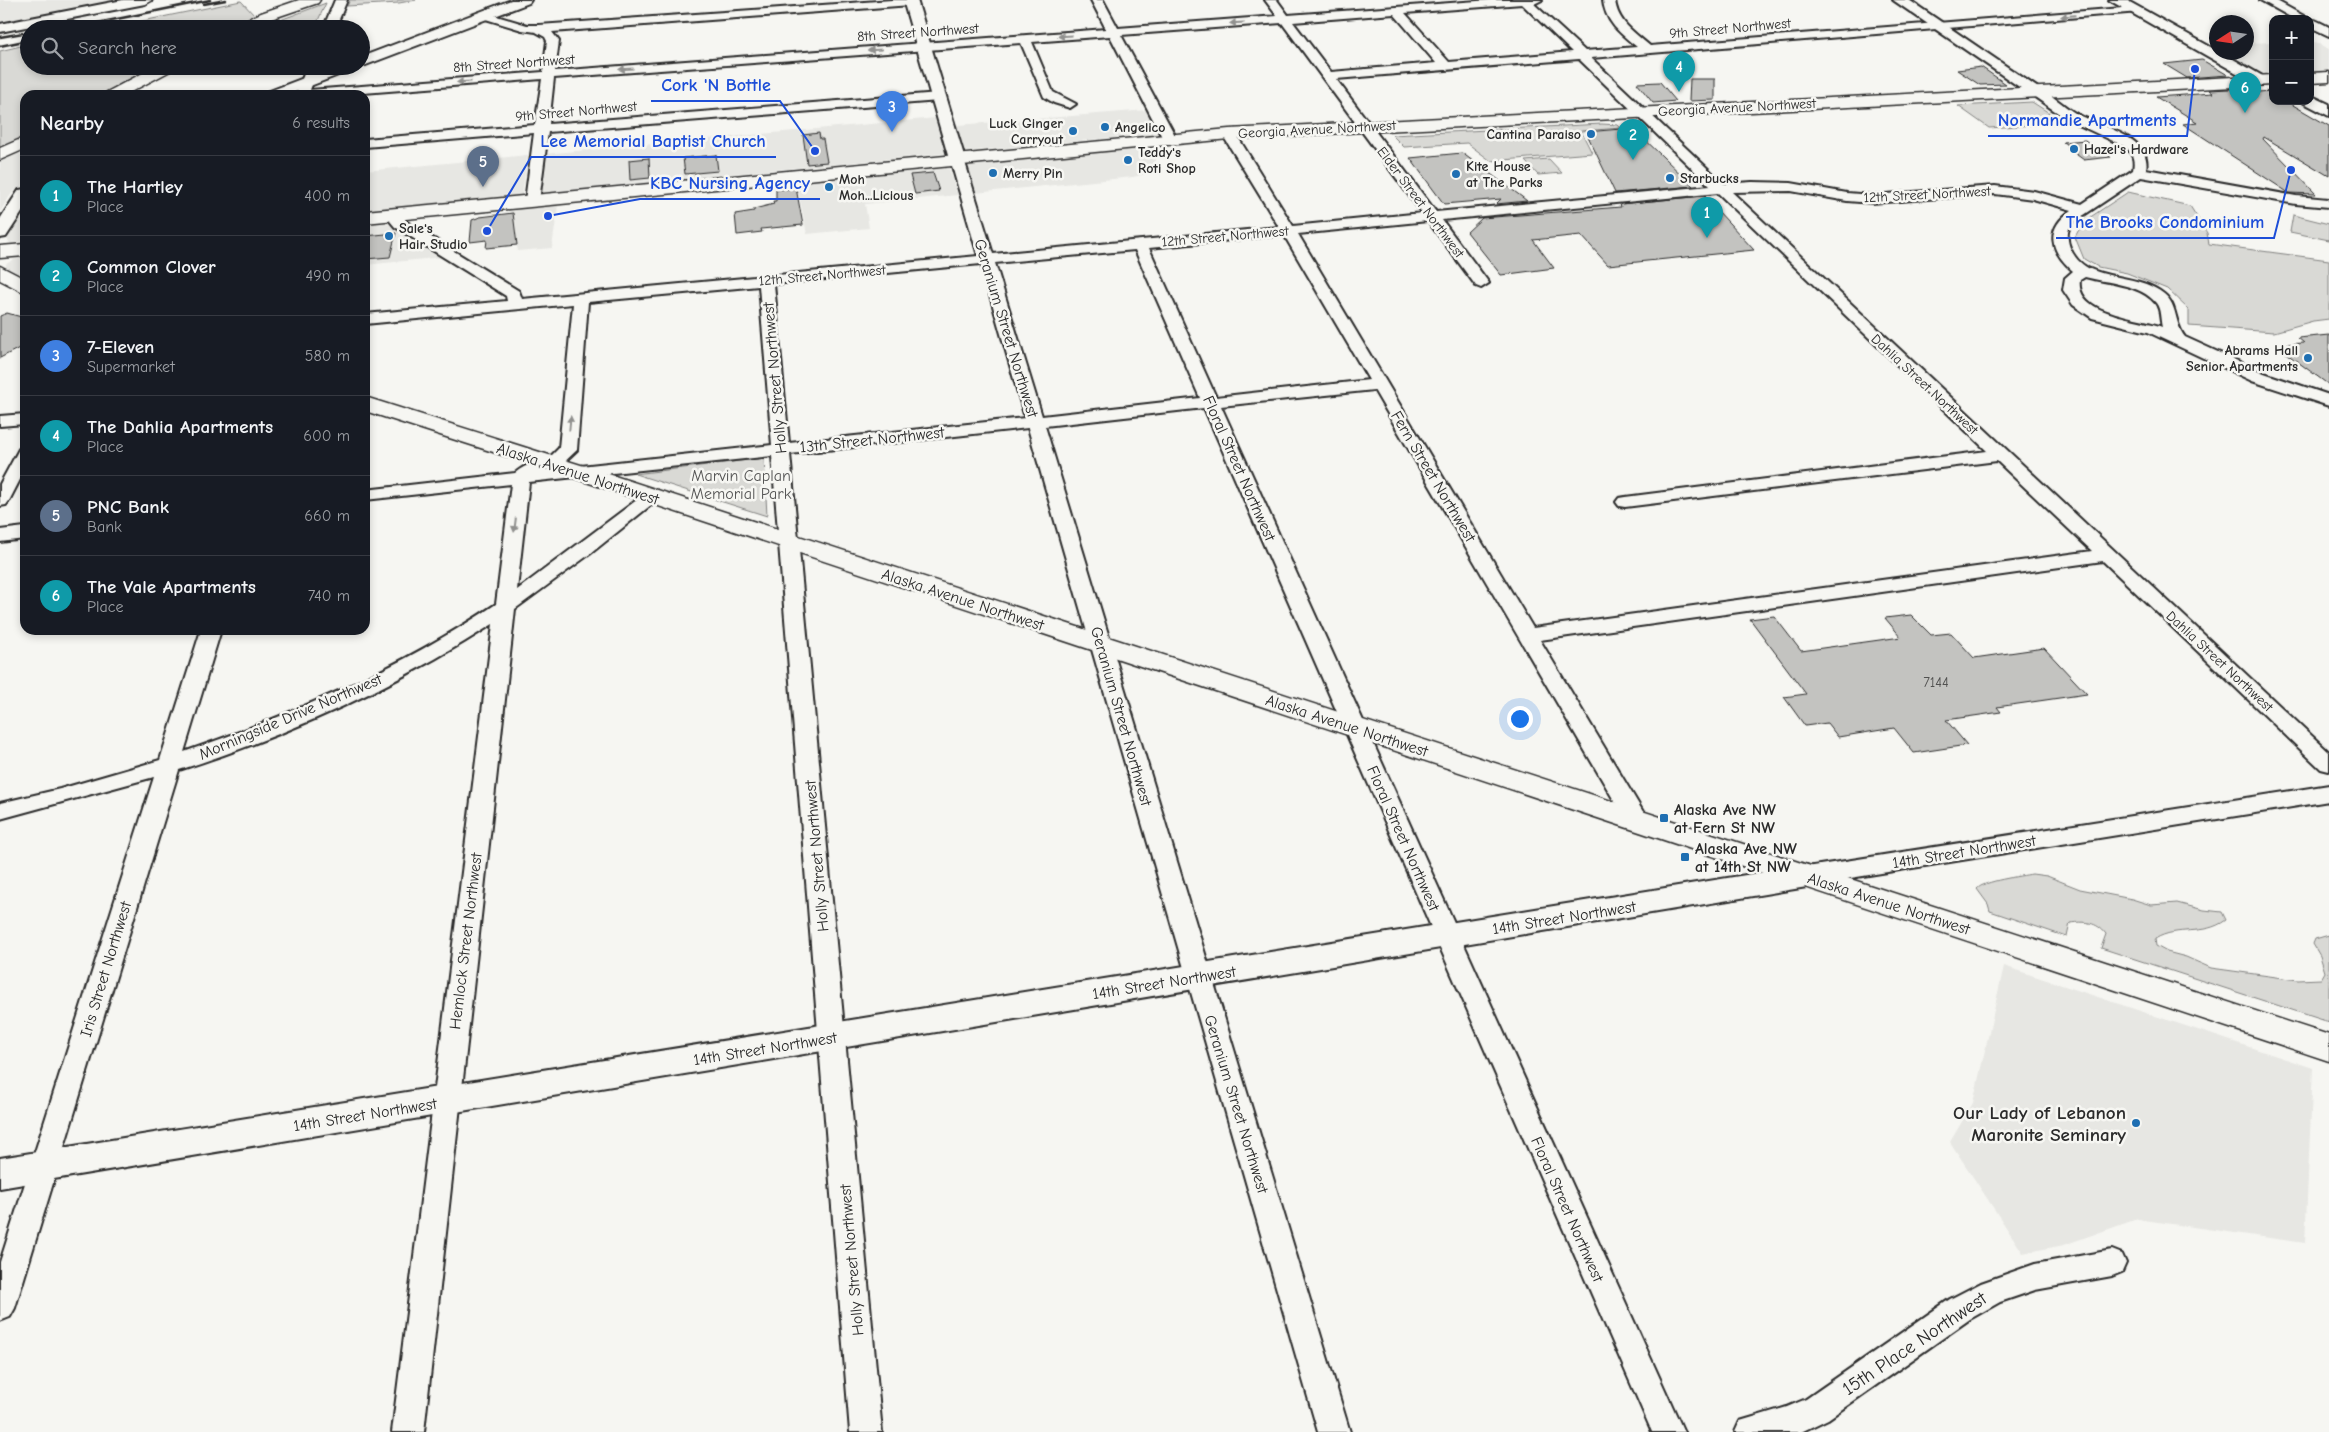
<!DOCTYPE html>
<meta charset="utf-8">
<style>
:root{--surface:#171b24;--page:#20242c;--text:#f1f3f6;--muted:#9ea1a6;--line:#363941;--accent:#0f766e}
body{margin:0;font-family:"Comic Neue",sans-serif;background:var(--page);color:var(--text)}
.controls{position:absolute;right:15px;top:15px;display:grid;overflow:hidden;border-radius:10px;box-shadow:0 2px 8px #0003}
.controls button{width:45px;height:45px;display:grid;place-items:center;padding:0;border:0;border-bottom:1px solid var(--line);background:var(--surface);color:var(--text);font:25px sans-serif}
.compass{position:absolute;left:2209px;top:15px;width:45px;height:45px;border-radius:50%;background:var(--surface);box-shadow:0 2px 8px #0003;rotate:258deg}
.you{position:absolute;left:1519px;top:718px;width:18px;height:18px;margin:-12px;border:4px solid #fff;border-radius:50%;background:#1a73e8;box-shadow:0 0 0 8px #1a73e833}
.badge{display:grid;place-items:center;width:32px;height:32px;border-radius:50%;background:var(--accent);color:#fff;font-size:16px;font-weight:700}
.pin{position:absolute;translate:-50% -41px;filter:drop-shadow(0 1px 2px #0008)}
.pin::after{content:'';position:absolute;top:26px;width:18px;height:15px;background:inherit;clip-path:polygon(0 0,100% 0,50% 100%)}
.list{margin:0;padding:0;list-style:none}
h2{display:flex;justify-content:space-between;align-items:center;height:65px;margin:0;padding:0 20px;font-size:21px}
h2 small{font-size:16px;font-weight:400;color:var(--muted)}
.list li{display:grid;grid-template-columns:32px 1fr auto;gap:15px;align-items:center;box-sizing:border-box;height:80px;padding:0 20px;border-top:1px solid var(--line)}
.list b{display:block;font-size:19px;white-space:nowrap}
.list p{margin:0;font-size:16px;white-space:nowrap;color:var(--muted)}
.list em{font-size:16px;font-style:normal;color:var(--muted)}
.icon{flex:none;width:28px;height:28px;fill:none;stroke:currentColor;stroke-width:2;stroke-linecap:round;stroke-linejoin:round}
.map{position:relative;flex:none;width:2329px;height:1432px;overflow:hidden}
.search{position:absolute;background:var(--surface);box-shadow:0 2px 8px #0003;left:20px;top:20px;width:350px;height:55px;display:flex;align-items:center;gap:12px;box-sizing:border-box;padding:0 18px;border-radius:28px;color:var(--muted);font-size:19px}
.panel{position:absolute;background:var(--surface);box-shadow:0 2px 8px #0003;left:20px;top:90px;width:350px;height:545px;border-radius:15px}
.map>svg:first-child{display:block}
.built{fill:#e7e7e3}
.green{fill:#d9d9d5;stroke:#828280}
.building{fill:#c3c3c0;stroke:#2b2b2b}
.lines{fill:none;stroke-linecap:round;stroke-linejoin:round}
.minor-casing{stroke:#2b2b2b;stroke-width:4}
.tertiary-casing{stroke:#2b2b2b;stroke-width:4}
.secondary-casing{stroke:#2b2b2b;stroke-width:3}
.trunk-casing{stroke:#2b2b2b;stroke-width:3}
.minor{fill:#f6f6f2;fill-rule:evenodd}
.tertiary{fill:#f6f6f2;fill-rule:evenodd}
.secondary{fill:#f6f6f2;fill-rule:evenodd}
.trunk{fill:#f6f6f2;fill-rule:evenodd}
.rail{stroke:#2b2b2b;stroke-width:2.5}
.oneway{fill:#90908e}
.poi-dot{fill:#1f6fb2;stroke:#f6f6f2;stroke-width:2}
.labels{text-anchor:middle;stroke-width:5;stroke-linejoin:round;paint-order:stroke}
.far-street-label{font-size:14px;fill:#2b2b2b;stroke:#f6f6f2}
.far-poi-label{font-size:14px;font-weight:bold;fill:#2b2b2b;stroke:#f6f6f2;text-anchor:start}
.number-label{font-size:14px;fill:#515150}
.street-label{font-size:16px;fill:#2b2b2b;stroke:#f6f6f2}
.park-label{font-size:16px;fill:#565656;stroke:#f6f6f2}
.poi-label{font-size:16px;font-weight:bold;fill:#2b2b2b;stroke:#f6f6f2;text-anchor:start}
.near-poi-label{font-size:19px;font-weight:bold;fill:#2b2b2b;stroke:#f6f6f2;text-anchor:end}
.near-street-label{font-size:19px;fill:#2b2b2b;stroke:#f6f6f2}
.leader{fill:none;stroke:#1d4ed8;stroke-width:2}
.callout-dot{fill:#1d4ed8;stroke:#f6f6f2;stroke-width:2}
.callout-label{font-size:18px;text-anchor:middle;font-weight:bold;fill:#1d4ed8;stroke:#f6f6f2;stroke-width:5;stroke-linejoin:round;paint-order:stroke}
</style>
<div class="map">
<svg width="2329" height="1432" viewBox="0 0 2329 1432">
<rect width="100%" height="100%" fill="#f6f6f2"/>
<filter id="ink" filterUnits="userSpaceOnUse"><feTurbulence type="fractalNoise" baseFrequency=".02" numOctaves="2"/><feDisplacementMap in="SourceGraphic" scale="10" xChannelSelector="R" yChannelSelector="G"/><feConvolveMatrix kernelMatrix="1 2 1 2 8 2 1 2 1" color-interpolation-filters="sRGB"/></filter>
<g filter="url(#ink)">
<g class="built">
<polygon points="0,0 131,0 0,25"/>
<polygon points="2310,40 2329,49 2329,71 2310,72"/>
<polygon points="2273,42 2273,74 2255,75 2203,46 2216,45 2216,52 2246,52 2247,43"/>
<polygon points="1160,109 1173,132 539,193 544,154 936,118 958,125"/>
<polygon points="1168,146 1155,159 1155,168 1150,173 1133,177 975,193 967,165"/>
<polygon points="14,152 25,156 25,185 17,188 10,196 0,212 0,160"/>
<polygon points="528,155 522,196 365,210 365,171"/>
<polygon points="949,168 958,195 865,204 869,228 807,234 796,182"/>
<polygon points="558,205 552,248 518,251 509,210"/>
<polygon points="25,206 25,241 10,243 7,239"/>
<polygon points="386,222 444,257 365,265 365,224"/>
<polygon points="25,257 25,278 6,269 6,264 13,260"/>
<polygon points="2004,966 2313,1068 2305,1243 2137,1219 2064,1245 2023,1253 1950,1142 1973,1103"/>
</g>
<g class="green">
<polygon points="350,0 416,0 399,3 347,6"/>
<polygon points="241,1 255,16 230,29 103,29"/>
<polygon points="326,3 314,29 256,29"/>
<polygon points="29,44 29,66 154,66 100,95 25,95 25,137 0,150 0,51"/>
<polygon points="2032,102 2065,123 1989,128 1958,106"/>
<polygon points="1602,124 1618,125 1621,128 1581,131 1592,153 1491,161 1467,143 1404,147 1392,135"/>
<polygon points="1549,159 1562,173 1538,175 1525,161"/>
<polygon points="2128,192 2190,206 2207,233 2209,244 2329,260 2329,319 2313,321 2274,332 2189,326 2189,310 2167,289 2127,273 2098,267 2084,259 2075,237 2083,222"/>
<polygon points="2293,215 2329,224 2329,240 2290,232"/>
<polygon points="764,458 767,516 635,474"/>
<path d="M2032 874 2047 876 2080 889 2132 899 2151 905 2177 903 2204 910 2222 912 2226 920C2203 937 2178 925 2155 939L2156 946 2167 952 2186 957 2211 968 2298 980 2321 979 2325 972 2320 956 2313 944 2315 939 2329 935V1022L2101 948 2106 934C2097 922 2085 921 2070 923L2067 937 1990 911 1988 904 1977 889C1983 881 2021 876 2032 874Z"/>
</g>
<g class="building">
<polygon points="2202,60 2228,75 2187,78 2164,64"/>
<polygon points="1981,67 2006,84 1980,85 1957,70"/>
<polygon points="1690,79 1715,79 1715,100 1689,101"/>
<polygon points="1660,82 1676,101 1653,103 1637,83"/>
<polygon points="2250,88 2258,92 2273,91 2273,101 2286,101 2329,126 2329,176 2264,137 2263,139 2316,194 2289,193 2183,124 2197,122 2156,97 2213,93 2209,90"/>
<polygon points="1633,128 1693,186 1615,193 1586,132"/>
<polygon points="819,133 820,139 823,139 827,162 807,164 803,135"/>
<polygon points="2085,140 2093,146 2111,157 2084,160 2066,147 2070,147 2063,142"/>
<polygon points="1462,153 1522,197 1527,201 1496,204 1501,199 1444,204 1410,158"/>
<polygon points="716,155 718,171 685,174 683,158"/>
<polygon points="649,158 650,178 630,180 629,160"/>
<polygon points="933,173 939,191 915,194 910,175"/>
<polygon points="796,188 803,225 761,229 762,232 737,235 735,214 754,211 754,209 774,204 773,201 776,201 776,190"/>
<polygon points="1704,196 1754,250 1608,265 1581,235 1533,240 1554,268 1501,275 1467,232 1482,218 1621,207 1620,204"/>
<polygon points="513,213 517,245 486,248 487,240 470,242 472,220 480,217"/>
<polygon points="396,233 390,257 365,259 365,236"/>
<polygon points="7,313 25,318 25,345 0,358 0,316"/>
<polygon points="2329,335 2329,385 2283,351 2293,350 2286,344 2304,343 2298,338"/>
<polygon points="1911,615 1931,635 1951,633 1974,658 2044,648 2087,694 1997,707 2001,712 1946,720 1967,745 1914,753 1894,728 1838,737 1827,723 1805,726 1784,697 1806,694 1750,619 1774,616 1801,651 1901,637 1885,618"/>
</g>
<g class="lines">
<g class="minor-casing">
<g id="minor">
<polygon points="335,0 347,0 335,29 323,29"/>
<path d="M892 0H915L917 2 911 5 552 32 559 41 555 71 1106 29 1091 0H1103L1118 28 1277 16 1265 0H1277L1288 15 1491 0H1542L1534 4 1585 51 1637 47C1621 34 1605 22 1603 0H1615C1617 22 1634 32 1650 46L2135 7 2139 8 2141 10 2139 12 1591 58 1724 184 1752 182 1791 183 1847 193 1872 195 1995 186 2034 191 2082 204 2133 170C2135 160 2133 155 2126 147L2068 120 2032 95 2030 92 2032 89 2036 88C2050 92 2063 106 2075 113 2097 126 2153 136 2146 169L2296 196 2329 199V207L2296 204 2141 177 2072 223C2061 238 2073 260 2088 268 2113 280 2141 276 2164 294 2178 305 2174 324 2185 337L2264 373 2329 395V406L2252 381 2148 332 2092 318 2073 305 2063 290 2065 278 2073 271C2050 251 2044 229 2072 210L2033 199 1995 194 1872 203 1847 201 1791 191 1732 192 2329 752V771L2321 769 2103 561 1540 640 1648 820 1645 826 1637 828 1629 826 1374 390 1221 406 1684 1432H1652L1204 408 1045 426 1350 1432H1318L1028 428 790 454 882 1432H850L772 456 529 482 517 590 646 493H658L661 497 590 554 515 609 424 1432H392L493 624C396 686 289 735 179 770L15 1308 10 1317 0 1321V1262L154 777 0 819V803L60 789 160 760 201 630H221L184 752C293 714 400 669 496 604L511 484 365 500V490L515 473C523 467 528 463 538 465L540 470 552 469 546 468 543 464 559 448 573 304 365 324V314L507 301 506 296 395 227 390 221 394 211H404L406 214 405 221 519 291 522 299 978 256 950 159 957 155 964 159 993 254 1279 227 1222 134 1229 130 1236 134 1293 226 1422 213 1282 23 1121 35 1177 139 1170 143 1163 139 1110 36 1032 42 1053 92 1076 104 1070 108 1054 103 1044 97 1021 43 554 78 549 124 939 93 945 97 939 101 548 132 539 201 532 205 525 201 534 133 365 147V139L535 125 542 79 338 95H296L307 66H319L310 90 543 72 547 41 545 37 536 32 522 30 479 17 477 15 479 13 483 12 527 25H539ZM1522 4 1572 52 1449 62 1405 13ZM1394 14 1436 63 1331 72 1293 22ZM1579 59 1710 186 1436 212 1336 79ZM1718 193 1987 451 1625 497 1619 498 1616 502 1619 506 1625 507 1997 461 2092 551 1533 628 1298 234 1428 221 1476 286 1481 288 1489 283 1442 220ZM1284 235 1369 380 1216 397 1149 248ZM1135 250 1200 398 1042 416 995 263ZM981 264 1025 418 789 443 774 284ZM2085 277C2107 283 2141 284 2156 303 2161 309 2160 319 2162 327 2138 318 2075 315 2080 280ZM759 286 772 445 553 469 558 468 577 450 588 302Z"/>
<polygon points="2260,0 2275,0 2309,19 2294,19"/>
<path d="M2309 19C2316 19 2323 24 2329 27V36L2310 27Z"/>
<polygon points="25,414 25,424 0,426 0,416"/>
<polygon points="25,448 25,470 9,501 6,505 0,506 0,484 19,449"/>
<polygon points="25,527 25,539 0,542 0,530"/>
<polygon points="2329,785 2329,801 1807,885 1799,882 1795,876 1799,870 1807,867"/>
<polygon points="2112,1250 2122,1254 2126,1263 2122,1272 2112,1276 2035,1290 2000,1302 1970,1319 1828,1419 1801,1432 1735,1432 1740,1421 1787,1407 1806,1399 1950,1299 1981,1283 2035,1264"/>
</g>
</g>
<g class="tertiary-casing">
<g id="tertiary">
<polygon points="123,0 152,0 145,4 0,32 0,24"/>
<polygon points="511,0 531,0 529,3 366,65 360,66 361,57"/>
<polygon points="903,0 917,0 965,159 963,163 951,163 949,159"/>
<polygon points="1893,0 1909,0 2044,92 2041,95 2031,95"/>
<polygon points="2109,0 2126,0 2216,50 2216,52 2221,52 2266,78 2269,81 2266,84 2256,84"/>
<polygon points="335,66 356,66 354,69 287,95 265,95 267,92"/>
<polygon points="2310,95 2329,104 2329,116 2304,103 2303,101 2310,101"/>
<polygon points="25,189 25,208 6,237 0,238 0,219 19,190"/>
<polygon points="1807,865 1817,869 1822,876 1817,883 1807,887 0,1188 0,1158"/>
</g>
</g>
<g class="secondary-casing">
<g id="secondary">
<polygon points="299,0 320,0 318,3 271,19 251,29 231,29 233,26 261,13"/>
<polygon points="156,66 176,66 174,69 125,95 105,95 107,92"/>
<polygon points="25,137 25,149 0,160 0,148"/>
<polygon points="0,266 25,279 25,293 0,280"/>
<polygon points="365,397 584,466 2329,1035 2329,1061 568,476 365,411"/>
</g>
</g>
<g class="trunk-casing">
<g id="trunk">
<polygon points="2329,72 2329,82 2310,83 2310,73"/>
<polygon points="2273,75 2273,85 1229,139 365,223 365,211 1229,129"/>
<polygon points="25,244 25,256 0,258 0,246"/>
</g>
</g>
<use href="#minor" class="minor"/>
<use href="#tertiary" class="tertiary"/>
<use href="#secondary" class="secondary"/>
<use href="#trunk" class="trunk"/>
<g class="rail">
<polyline points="204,4 226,0"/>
<polyline points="43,29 74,22"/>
<polyline points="68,29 210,0"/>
<polyline points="0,37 29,32"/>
<polyline points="0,46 29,40"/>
</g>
</g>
<defs><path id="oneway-solid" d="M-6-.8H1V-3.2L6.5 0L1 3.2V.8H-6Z" transform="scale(1.25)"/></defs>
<g class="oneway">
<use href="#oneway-solid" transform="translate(2068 16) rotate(175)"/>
<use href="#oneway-solid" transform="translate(1237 23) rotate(176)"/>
<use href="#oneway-solid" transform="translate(1065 36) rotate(176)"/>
<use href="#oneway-solid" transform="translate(875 50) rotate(176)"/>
<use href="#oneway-solid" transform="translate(626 69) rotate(176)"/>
<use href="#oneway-solid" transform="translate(464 82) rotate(176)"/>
<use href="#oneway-solid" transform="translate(570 423) rotate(-85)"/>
<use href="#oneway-solid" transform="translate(515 525) rotate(97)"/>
</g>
</g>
<g class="poi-dot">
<circle cx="1105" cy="127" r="5"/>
<circle cx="1073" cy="131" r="5"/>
<circle cx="1591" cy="134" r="5"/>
<circle cx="2074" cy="149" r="5"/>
<circle cx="1128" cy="160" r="5"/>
<circle cx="993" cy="173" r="5"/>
<circle cx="1456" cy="174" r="5"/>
<circle cx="1670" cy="178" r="5"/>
<circle cx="829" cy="187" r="5"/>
<circle cx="389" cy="236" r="5"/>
<circle cx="2308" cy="358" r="5"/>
<rect x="1659" y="813" width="10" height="10" rx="2.5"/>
<rect x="1680" y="852" width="10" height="10" rx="2.5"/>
<circle cx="2136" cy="1123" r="5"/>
</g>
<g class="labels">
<g class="far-street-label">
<text transform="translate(1730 28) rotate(-5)" y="5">9th Street Northwest</text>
<text transform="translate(918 32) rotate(-4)" y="5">8th Street Northwest</text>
<text transform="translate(514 63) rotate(-4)" y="5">8th Street Northwest</text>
<text transform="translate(1737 107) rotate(-3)" y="5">Georgia Avenue Northwest</text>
<text transform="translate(576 111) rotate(-5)" y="5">9th Street Northwest</text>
<text transform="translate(1317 129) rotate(-3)" y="5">Georgia Avenue Northwest</text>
<text transform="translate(1927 194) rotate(-3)" y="5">12th Street Northwest</text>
<text transform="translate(1421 202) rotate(53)" y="5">Elder Street Northwest</text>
<text transform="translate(1225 236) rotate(-5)" y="5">12th Street Northwest</text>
<text transform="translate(822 275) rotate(-5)" y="5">12th Street Northwest</text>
<text transform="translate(1925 384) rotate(43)" y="5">Dahlia Street Northwest</text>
<text transform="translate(2220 661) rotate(43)" y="5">Dahlia Street Northwest</text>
</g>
<g class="far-poi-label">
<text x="1063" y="128" text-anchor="end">Luck Ginger<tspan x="1063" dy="16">Carryout</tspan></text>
<text x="1115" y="132">Angelico</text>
<text x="1581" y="139" text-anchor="end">Cantina Paraiso</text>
<text x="2084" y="154">Hazel's Hardware</text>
<text x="1138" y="157">Teddy's<tspan x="1138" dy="16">Roti Shop</tspan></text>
<text x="1466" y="171">Kite House<tspan x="1466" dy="16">at The Parks</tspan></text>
<text x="1003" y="178">Merry Pin</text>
<text x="1680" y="183">Starbucks</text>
<text x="839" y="184">Moh<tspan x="839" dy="16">Moh...Licious</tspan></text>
<text x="399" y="233">Sale's<tspan x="399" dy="16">Hair Studio</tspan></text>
<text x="2298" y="355" text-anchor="end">Abrams Hall<tspan x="2298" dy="16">Senior Apartments</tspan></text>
</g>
<g class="number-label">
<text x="1936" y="687">7144</text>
</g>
<g class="street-label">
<text transform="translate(1007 328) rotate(73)" y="6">Geranium Street Northwest</text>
<text transform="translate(774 378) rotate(-95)" y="6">Holly Street Northwest</text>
<text transform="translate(872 439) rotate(-6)" y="6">13th Street Northwest</text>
<text transform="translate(1240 468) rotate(66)" y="6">Floral Street Northwest</text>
<text transform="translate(578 473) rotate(18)" y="6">Alaska Avenue Northwest</text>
<text transform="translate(1434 476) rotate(59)" y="6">Fern Street Northwest</text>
<text transform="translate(963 599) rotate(18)" y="6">Alaska Avenue Northwest</text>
<text transform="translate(290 716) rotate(-23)" y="6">Morningside Drive Northwest</text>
<text transform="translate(1122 716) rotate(74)" y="6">Geranium Street Northwest</text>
<text transform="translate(1347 725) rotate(18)" y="6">Alaska Avenue Northwest</text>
<text transform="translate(1404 838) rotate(66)" y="6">Floral Street Northwest</text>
<text transform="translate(1964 851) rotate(-9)" y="6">14th Street Northwest</text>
<text transform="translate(816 856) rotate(-95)" y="6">Holly Street Northwest</text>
<text transform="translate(1889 903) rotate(18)" y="6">Alaska Avenue Northwest</text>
<text transform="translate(1564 917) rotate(-9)" y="6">14th Street Northwest</text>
<text transform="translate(465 941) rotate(-83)" y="6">Hemlock Street Northwest</text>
<text transform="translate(105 969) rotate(-73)" y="6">Iris Street Northwest</text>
<text transform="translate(1164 982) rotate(-9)" y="6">14th Street Northwest</text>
<text transform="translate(765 1048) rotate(-9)" y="6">14th Street Northwest</text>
<text transform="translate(1237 1104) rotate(73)" y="6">Geranium Street Northwest</text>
<text transform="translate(365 1114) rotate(-9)" y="6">14th Street Northwest</text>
<text transform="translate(1568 1209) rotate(66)" y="6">Floral Street Northwest</text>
<text transform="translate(851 1260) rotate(-95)" y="6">Holly Street Northwest</text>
</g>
<g class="park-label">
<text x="741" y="481">Marvin Caplan<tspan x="741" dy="18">Memorial Park</tspan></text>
</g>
<g class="poi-label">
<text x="1674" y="815">Alaska Ave NW<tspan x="1674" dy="18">at Fern St NW</tspan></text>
<text x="1695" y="854">Alaska Ave NW<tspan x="1695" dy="18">at 14th St NW</tspan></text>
</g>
<g class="near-poi-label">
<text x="2126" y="1119">Our Lady of Lebanon<tspan x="2126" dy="22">Maronite Seminary</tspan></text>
</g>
<g class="near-street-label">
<text transform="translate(1914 1343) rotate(-34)" y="7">15th Place Northwest</text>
</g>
</g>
<path class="leader" d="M815 151L780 101H651M2195 69L2187 136H1988M487 231L531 157H776M548 216L640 199H820M2291 170L2274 238H2056"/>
<g class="callout-dot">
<circle cx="815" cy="151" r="5"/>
<circle cx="2195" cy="69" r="5"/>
<circle cx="487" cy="231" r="5"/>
<circle cx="548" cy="216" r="5"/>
<circle cx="2291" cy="170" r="5"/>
</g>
<g class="callout-label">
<text x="716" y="91">Cork 'N Bottle</text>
<text x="2087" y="126">Normandie Apartments</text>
<text x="653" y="147">Lee Memorial Baptist Church</text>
<text x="730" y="189">KBC Nursing Agency</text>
<text x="2165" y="228">The Brooks Condominium</text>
</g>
</svg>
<div class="controls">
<button>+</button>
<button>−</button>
</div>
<svg class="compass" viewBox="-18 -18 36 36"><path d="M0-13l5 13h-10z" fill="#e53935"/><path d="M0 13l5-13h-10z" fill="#9ea1a6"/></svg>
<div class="you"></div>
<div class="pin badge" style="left:1707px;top:238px;background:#0f9aa8">1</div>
<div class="pin badge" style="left:1633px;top:160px;background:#0f9aa8">2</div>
<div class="pin badge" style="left:892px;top:132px;background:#3f7fe0">3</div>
<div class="pin badge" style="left:1679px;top:92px;background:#0f9aa8">4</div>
<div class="pin badge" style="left:483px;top:187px;background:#5c6f8a">5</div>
<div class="pin badge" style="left:2245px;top:113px;background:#0f9aa8">6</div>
<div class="search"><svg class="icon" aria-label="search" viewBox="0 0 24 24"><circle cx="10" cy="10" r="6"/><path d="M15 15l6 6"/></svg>Search here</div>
<section class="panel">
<h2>Nearby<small>6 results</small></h2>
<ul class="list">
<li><span class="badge" style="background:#0f9aa8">1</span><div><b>The Hartley</b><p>Place</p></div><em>400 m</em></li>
<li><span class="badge" style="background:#0f9aa8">2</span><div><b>Common Clover</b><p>Place</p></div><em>490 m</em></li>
<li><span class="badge" style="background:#3f7fe0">3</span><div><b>7-Eleven</b><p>Supermarket</p></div><em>580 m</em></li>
<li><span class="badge" style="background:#0f9aa8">4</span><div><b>The Dahlia Apartments</b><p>Place</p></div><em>600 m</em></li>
<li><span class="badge" style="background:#5c6f8a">5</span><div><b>PNC Bank</b><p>Bank</p></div><em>660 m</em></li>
<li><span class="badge" style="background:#0f9aa8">6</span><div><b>The Vale Apartments</b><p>Place</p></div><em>740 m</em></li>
</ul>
</section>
</div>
